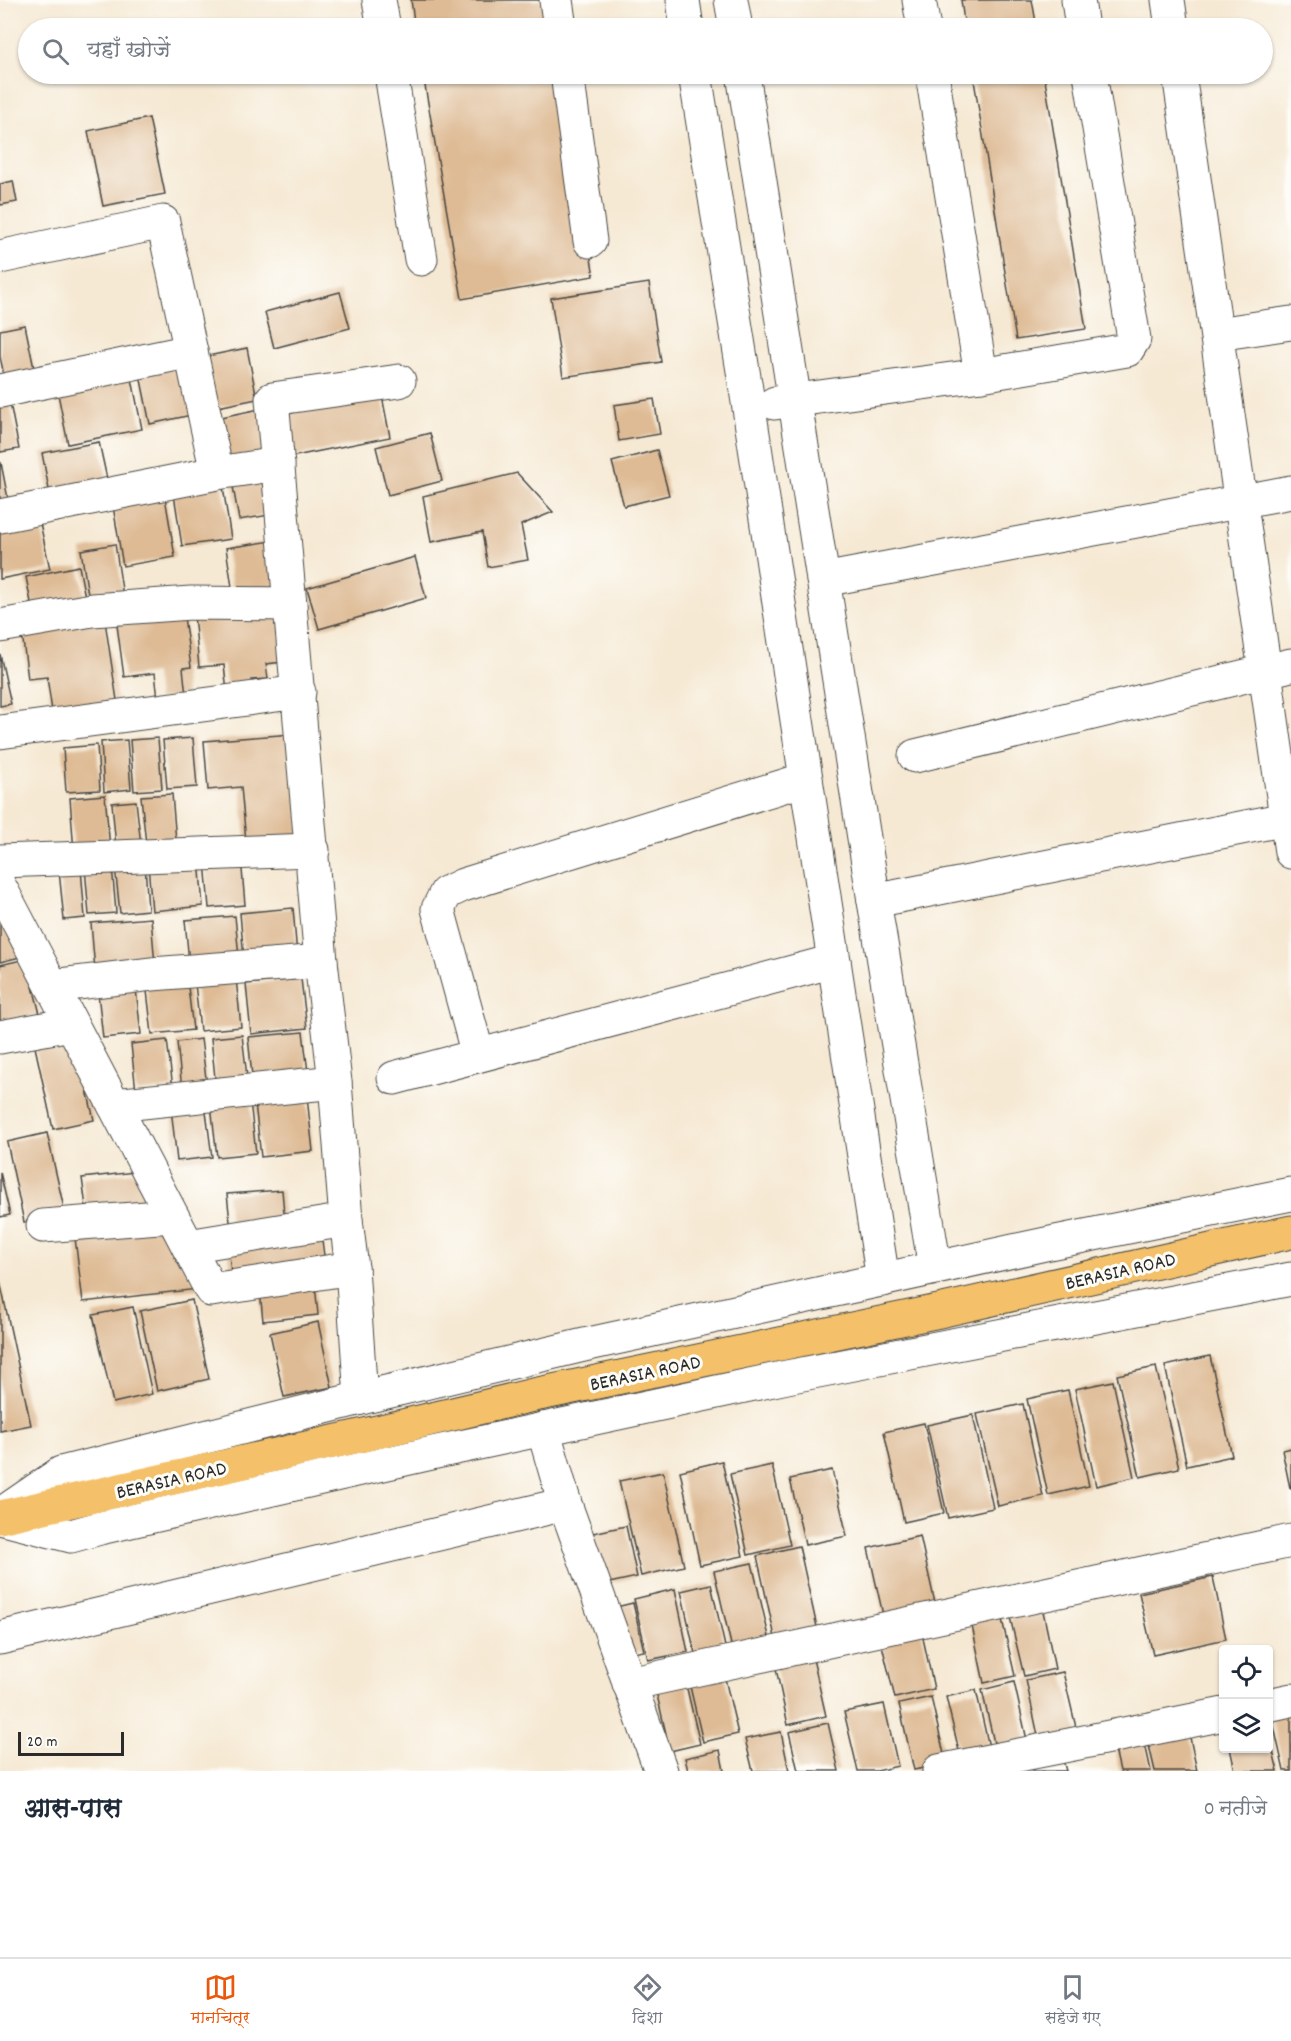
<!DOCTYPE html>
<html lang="hi">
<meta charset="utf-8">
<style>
:root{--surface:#fff;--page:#f6f6f7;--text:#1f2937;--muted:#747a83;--line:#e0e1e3;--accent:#ea580c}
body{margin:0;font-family:Dekko,"Playpen Sans Deva",sans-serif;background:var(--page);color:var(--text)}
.controls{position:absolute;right:18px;bottom:18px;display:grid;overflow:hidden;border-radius:6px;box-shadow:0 2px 4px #0004}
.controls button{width:54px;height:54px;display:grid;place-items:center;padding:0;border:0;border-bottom:2px solid var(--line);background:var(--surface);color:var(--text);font:30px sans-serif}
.scale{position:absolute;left:18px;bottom:15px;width:106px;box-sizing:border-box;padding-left:6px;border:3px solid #2b2b2b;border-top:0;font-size:16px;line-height:21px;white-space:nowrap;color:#2b2b2b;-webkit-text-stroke:4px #fdfcf7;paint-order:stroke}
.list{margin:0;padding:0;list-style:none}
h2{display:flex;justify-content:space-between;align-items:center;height:78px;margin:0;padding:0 24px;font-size:26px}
h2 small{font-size:20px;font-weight:400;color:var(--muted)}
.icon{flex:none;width:33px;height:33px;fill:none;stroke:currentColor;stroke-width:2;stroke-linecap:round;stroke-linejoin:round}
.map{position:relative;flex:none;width:1291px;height:1771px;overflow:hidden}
.search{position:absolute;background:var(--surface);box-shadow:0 2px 4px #0004;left:18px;right:18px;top:18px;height:66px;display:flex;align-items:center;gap:15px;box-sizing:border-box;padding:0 21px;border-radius:33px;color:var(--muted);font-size:22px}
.sheet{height:186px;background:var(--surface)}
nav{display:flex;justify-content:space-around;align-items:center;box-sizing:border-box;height:84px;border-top:2px solid var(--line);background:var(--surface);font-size:16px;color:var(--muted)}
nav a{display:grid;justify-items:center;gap:3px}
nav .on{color:var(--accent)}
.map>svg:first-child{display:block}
.building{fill:#debb95}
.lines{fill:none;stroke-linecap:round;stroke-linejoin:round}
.minor-casing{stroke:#494844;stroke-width:35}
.major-casing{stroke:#494844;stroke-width:35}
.minor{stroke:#fff;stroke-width:33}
.major{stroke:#f4c16a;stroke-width:33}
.labels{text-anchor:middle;stroke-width:6;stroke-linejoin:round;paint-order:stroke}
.street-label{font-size:20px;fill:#2b2b2b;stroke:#fdfcf7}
</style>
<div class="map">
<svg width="1291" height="1771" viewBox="0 0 1291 1771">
<rect width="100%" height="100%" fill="#fdfcf7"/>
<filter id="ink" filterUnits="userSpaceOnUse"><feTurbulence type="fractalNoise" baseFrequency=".0167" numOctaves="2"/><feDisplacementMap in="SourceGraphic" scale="12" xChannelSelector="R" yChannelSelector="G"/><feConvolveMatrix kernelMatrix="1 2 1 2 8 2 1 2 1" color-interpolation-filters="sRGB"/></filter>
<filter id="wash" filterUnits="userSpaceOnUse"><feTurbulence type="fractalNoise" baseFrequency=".008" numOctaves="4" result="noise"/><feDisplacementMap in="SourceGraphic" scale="24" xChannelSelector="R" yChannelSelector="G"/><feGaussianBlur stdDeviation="1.35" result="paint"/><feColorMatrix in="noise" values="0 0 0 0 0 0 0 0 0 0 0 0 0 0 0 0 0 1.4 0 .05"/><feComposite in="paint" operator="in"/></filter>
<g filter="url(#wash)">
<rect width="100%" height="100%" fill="#f6e9d4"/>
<g id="blocks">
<g class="building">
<polygon points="411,0 547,0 551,28 415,28"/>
<polygon points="961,0 1032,0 1037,28 965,28"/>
<polygon points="423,74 559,74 594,276 462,299"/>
<polygon points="973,74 1044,74 1086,329 1016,340"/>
<polygon points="149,118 165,194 103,206 88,131"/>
<polygon points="13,181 17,202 0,205 0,184"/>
<polygon points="649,283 661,362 563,377 551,298"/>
<polygon points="340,292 350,328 274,348 265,312"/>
<polygon points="25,325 36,378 6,384 0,357 0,330"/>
<polygon points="247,348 257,399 208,409 198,358"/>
<polygon points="186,366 196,414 150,424 140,375"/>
<polygon points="131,374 142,429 68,444 57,389"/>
<polygon points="382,396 390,437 290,457 281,415"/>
<polygon points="9,398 19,449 0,452 0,400"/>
<polygon points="654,399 660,434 619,441 614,405"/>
<polygon points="264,408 273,454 222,465 212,419"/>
<polygon points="430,433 442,481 388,495 376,447"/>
<polygon points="99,442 109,488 51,500 42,453"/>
<polygon points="657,450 669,495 624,506 612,462"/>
<polygon points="1,463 10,509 0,511 0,464"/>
<polygon points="517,473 553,512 521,525 528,560 488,567 482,532 431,542 423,496"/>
<polygon points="276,474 282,513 239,520 232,481"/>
<polygon points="222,480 231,539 182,546 173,488"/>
<polygon points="164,491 175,557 123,566 112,500"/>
<polygon points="38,514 50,569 0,579 0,522"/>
<polygon points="279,540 288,591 234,600 226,548"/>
<polygon points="115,544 123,596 89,601 81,550"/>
<polygon points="415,557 426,598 319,629 307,588"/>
<polygon points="79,566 87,608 34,618 26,577"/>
<polygon points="278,608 283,662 266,664 268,679 252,680 253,689 227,692 224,665 199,667 194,615"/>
<polygon points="184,617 191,667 183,668 186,696 158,699 155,673 124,677 117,625"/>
<polygon points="105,621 118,707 52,711 47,677 28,679 22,633"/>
<polygon points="0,654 11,704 0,706"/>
<polygon points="293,734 300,837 246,841 241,787 208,790 204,741"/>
<polygon points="158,738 162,789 134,791 130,740"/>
<polygon points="193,738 197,787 167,789 163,740"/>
<polygon points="127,740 131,789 104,792 101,742"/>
<polygon points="97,745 100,790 66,792 63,748"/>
<polygon points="172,794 176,841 146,844 141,796"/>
<polygon points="105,795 110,848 74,852 70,798"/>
<polygon points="136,801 141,845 116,847 112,803"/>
<polygon points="241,858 245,905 209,908 205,861"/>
<polygon points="199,860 203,906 152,911 148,865"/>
<polygon points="145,864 148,910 120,913 115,866"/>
<polygon points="112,865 116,913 89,915 85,867"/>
<polygon points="81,869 85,918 64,920 59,871"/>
<polygon points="0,903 24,956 0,962"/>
<polygon points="293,908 297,955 244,959 240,913"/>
<polygon points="235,916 239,957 189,962 185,920"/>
<polygon points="151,918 155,965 95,970 91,923"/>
<polygon points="26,959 40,1014 0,1024 0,965"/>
<polygon points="187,978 193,1030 152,1034 146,982"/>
<polygon points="236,978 241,1027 200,1031 195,983"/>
<polygon points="301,979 307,1028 251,1034 246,984"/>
<polygon points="135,980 141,1034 103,1038 97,984"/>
<polygon points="303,1032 309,1080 253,1085 248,1037"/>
<polygon points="242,1035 248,1085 216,1088 211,1038"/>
<polygon points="75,1038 94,1120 53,1129 35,1047"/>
<polygon points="201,1039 207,1086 182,1089 177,1042"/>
<polygon points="167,1040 173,1088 136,1092 131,1044"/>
<polygon points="306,1088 313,1151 261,1157 254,1094"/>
<polygon points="250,1101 256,1153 217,1157 211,1105"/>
<polygon points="205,1104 212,1157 177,1161 171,1108"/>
<polygon points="47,1133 65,1213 24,1222 7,1142"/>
<polygon points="144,1171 149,1207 87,1214 82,1178"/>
<polygon points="0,1172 10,1215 0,1217"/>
<polygon points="282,1190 285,1225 231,1231 227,1194"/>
<polygon points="155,1222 199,1289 83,1302 74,1230"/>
<polygon points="321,1233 325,1263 231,1273 228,1245"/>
<polygon points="0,1281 31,1425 0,1431"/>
<polygon points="315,1284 318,1315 263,1321 260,1291"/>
<polygon points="192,1300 209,1379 157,1391 140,1311"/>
<polygon points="133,1307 152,1394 113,1403 93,1315"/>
<polygon points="318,1322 332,1387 284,1397 270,1333"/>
<polygon points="1210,1356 1232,1456 1187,1466 1165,1366"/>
<polygon points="1156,1367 1179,1468 1140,1477 1117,1375"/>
<polygon points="1113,1381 1134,1477 1096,1486 1075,1389"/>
<polygon points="1068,1390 1089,1486 1048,1495 1027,1399"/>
<polygon points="1023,1404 1043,1496 998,1506 977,1414"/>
<polygon points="973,1415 993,1508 948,1518 927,1425"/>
<polygon points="924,1423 944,1513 904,1522 884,1432"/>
<polygon points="1291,1448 1291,1488 1290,1488 1282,1450"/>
<polygon points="722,1461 743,1556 700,1565 680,1471"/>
<polygon points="772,1465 790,1545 748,1555 730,1474"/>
<polygon points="832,1470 847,1536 805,1545 790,1479"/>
<polygon points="663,1472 684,1566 641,1576 619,1481"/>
<polygon points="626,1526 637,1577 600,1585 588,1534"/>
<polygon points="920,1536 935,1603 883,1615 868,1548"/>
<polygon points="799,1546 817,1627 775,1637 757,1556"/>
<polygon points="752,1563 770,1641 732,1649 714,1571"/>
<polygon points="1213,1577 1226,1639 1153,1655 1139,1593"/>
<polygon points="711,1584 726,1651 696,1658 681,1591"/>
<polygon points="675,1589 688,1652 648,1660 634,1599"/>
<polygon points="633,1603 644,1651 627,1654 616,1607"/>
<polygon points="1042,1606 1055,1669 1024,1676 1009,1613"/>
<polygon points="1001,1615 1015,1676 984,1683 971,1621"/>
<polygon points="920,1624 934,1689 895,1698 879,1633"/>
<polygon points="811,1650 826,1716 788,1725 774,1659"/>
<polygon points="723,1670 738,1734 703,1742 688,1678"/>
<polygon points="1063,1672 1078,1736 1040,1745 1026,1680"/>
<polygon points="684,1676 700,1744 670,1751 654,1682"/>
<polygon points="1014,1682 1029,1749 997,1756 982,1690"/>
<polygon points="976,1690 991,1756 962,1763 946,1697"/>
<polygon points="931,1697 946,1763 914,1770 899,1704"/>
<polygon points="884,1704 898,1766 877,1771 858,1771 844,1712"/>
<polygon points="1291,1704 1291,1771 1284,1771 1270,1709"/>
<polygon points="828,1723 839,1771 798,1771 789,1732"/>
<polygon points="1188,1728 1197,1771 1155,1771 1147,1737"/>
<polygon points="1268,1731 1278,1771 1235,1771 1230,1748 1268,1748"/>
<polygon points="781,1732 789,1771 753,1771 745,1739"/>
<polygon points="1144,1739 1151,1771 1120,1771 1114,1745"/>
<polygon points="720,1750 724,1771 688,1771 685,1758"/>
<polygon points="1061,1752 1066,1771 1032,1771 1029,1759"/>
</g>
</g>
</g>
<g filter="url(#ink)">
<use href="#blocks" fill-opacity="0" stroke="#494844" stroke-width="1.5"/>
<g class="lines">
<g class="minor-casing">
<g id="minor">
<polyline points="379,0 384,28"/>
<polyline points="556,0 560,28"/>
<polyline points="683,0 687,28"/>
<polyline points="731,0 736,28"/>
<polyline points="919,0 924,28"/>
<polyline points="1078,0 1082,28"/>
<polyline points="1168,0 1172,28"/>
<polyline points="391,74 421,259"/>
<polyline points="567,74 590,241"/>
<polyline points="695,74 749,408 883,1280"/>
<polyline points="743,74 874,901 935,1268"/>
<polyline points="932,74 981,375"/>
<polyline points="1179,74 1291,852"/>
<polyline points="0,257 163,222 217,473"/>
<polyline points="1217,334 1291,323"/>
<polyline points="0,391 191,351"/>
<polyline points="775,403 981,375 1127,350 1134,339 1090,74"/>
<polyline points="0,516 217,473 278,464"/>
<polyline points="823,580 1291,492"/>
<polyline points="0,626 92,610 191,603 290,604"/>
<polyline points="0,732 299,692"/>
<polyline points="915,756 1291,665"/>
<polyline points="0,861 313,850"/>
<polyline points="0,887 211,1290 352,1268"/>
<polyline points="874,901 1291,818"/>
<polyline points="52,986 152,974 321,961"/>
<polyline points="0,1037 71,1024"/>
<polyline points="478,1055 438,909 446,893 463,885 806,779"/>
<polyline points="394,1078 834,961"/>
<polyline points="114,1105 335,1082"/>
<polyline points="43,1226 172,1216"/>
<polyline points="188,1246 346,1220"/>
<polyline points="361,1398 352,1268 346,1220 335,1082 321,961 272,399 399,381"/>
<polyline points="543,1429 565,1504 661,1771"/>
<polyline points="0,1515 61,1473 361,1398 584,1345 1050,1243 1291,1194"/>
<polyline points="0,1518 71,1536 100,1528 432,1453 787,1377 1291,1279"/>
<polyline points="0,1638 565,1504"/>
<polyline points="629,1684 1291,1541"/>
<polyline points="1268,1705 1291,1700"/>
<polyline points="939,1771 1224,1714"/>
</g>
</g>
<g class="major-casing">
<polyline id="major" points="0,1517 364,1435 529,1396 939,1311 1291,1232"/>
</g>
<use href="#minor" class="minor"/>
<use href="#major" class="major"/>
</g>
</g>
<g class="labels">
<g class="street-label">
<text transform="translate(1120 1270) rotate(-13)" y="7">BERASIA ROAD</text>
<text transform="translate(645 1372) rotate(-12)" y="7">BERASIA ROAD</text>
<text transform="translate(171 1479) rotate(-13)" y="7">BERASIA ROAD</text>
</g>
</g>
</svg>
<div class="controls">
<button><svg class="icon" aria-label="locate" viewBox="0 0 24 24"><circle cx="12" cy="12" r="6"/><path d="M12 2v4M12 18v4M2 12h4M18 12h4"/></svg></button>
<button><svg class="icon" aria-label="layers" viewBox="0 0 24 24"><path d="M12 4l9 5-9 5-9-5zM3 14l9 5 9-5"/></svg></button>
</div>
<div class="scale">20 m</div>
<div class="search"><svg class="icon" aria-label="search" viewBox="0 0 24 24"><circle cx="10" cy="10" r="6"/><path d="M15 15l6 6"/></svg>यहाँ खोजें</div>
</div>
<section class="sheet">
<h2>आस-पास<small>0 नतीजे</small></h2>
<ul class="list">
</ul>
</section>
<nav>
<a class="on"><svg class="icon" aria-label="map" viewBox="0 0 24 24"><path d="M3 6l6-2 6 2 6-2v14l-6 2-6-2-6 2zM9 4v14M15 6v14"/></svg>मानचित्र</a>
<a><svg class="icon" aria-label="directions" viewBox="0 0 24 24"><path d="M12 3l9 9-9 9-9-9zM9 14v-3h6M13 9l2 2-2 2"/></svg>दिशा</a>
<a><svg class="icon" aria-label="saved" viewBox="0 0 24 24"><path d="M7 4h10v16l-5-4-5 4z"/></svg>सहेजे गए</a>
</nav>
